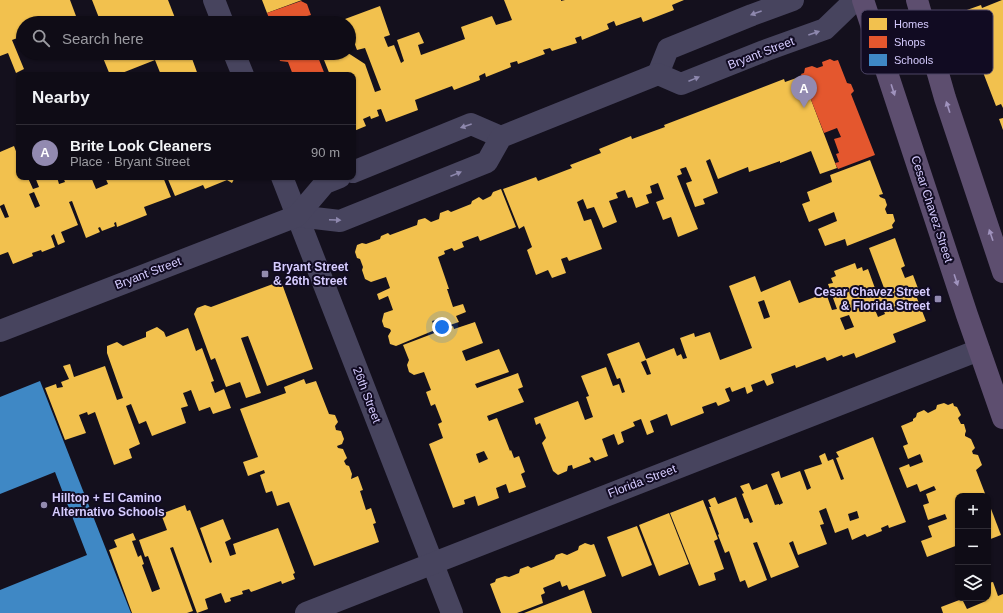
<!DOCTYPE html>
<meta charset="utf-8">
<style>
:root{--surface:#0f0c16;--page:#1d1a23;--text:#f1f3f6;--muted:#9b9ba1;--line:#2f2c35;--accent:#928ab0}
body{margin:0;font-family:Arial,sans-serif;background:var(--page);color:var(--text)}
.controls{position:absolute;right:12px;bottom:12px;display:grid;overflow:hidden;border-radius:8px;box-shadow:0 1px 3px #0004}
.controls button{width:36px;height:36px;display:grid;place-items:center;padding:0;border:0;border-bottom:1px solid var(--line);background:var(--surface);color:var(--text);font:20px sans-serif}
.you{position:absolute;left:442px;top:327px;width:14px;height:14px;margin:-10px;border:3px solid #fff;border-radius:50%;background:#1a73e8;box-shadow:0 0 0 6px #1a73e833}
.badge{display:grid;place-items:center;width:26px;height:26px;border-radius:50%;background:var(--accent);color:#fff;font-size:13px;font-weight:700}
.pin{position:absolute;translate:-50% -33px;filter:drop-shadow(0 1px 2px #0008)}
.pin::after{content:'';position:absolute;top:21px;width:14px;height:12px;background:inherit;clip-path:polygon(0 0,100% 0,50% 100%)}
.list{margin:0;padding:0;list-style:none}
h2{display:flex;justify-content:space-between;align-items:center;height:52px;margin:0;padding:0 16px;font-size:17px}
h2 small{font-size:13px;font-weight:400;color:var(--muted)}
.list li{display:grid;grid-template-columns:26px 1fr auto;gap:12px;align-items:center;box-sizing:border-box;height:56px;padding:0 16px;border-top:1px solid var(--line)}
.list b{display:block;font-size:15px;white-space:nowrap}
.list p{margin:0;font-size:13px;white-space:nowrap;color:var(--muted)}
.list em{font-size:13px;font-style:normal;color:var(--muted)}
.icon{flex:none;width:22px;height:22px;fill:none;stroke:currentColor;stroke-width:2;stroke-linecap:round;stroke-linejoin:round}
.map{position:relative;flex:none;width:1003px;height:613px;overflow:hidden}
.search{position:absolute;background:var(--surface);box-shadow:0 1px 3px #0004;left:16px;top:16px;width:340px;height:44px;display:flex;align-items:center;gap:10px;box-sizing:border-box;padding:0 14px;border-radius:22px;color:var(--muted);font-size:15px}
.panel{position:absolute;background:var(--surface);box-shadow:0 1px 3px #0004;left:16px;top:72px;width:340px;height:108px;border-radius:8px}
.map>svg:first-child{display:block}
.homes{fill:#f2c14e;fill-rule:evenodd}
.shops{fill:#e4572e}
.schools{fill:#3f88c5}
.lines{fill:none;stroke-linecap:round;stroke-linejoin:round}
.minor{stroke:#47445e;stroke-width:22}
.tertiary{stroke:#47445e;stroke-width:22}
.primary{stroke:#5d4e6f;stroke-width:22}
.oneway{fill:#8e88ae}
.oneway2{fill:#a093be}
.poi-dot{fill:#928ab0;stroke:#110b22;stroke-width:1.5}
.labels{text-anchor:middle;stroke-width:4;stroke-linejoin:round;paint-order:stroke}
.street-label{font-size:12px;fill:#d6ccff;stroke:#110b22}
.poi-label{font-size:12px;font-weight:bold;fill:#d6ccff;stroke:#110b22;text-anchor:start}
.key{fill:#110b22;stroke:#4c4564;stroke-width:1}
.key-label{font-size:11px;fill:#d6ccff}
</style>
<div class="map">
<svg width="1003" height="613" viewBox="0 0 1003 613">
<rect width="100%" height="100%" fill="#14101d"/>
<g class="homes">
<polygon points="0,0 70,0 76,16 56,23 23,23 23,36 12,40 24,69 16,73 8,53 0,56"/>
<polygon points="92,0 168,0 177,23 101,23"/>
<polygon points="262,0 302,0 267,13"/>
<polygon points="504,0 561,0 561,1 565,0 684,0 672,5 674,10 643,22 641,17 616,26 614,21 607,24 609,29 582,40 581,36 575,38 577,43 552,51 550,48 543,50 545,54 518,64 517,61 510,63 511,67 486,77 485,73 479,76 480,80 454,90 452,86 415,100 418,110 386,122 381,109 377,110 379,116 371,119 370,116 363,119 366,126 354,131 353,75 330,75 324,60 344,53 348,53 365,64 375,92 381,90 365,48 357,50 349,29 349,23 347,23 345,19 380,6 390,35 384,37 388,47 394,45 401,63 404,61 397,40 419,32 424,43 418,45 421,55 465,39 461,27 492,16 496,25 512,20"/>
<polygon points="1002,0 1003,0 1003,108 1001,104 996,106 981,67 983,67 979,54 984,52 982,45 977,46 964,11 981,5 982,8"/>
<polygon points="101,53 190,53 198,75 161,75 155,60 117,75 110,75"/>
<polygon points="802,76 837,168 820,174 811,151 780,163 780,161 749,172 748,167 718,179 710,159 706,161 718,193 703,199 705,204 695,207 686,183 692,181 686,167 680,169 682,174 677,176 698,229 678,237 671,217 663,220 656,202 664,199 658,183 650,186 652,193 646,195 649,203 636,208 632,197 628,198 625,190 616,193 618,198 609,201 617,222 603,228 594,207 587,209 583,199 577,202 584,221 591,219 602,249 569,261 567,257 561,259 566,273 552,278 548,270 536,275 527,250 532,247 524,226 519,229 503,189 536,177 538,181 572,168 570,165 601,153 599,149 631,136 632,139 665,127 664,125 784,79 785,82"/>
<polygon points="1003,118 1003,130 999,119"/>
<path d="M14 146 19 159V177L28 178 33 189 39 187 35 177H57L59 184 65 182 63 177H91L96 189 108 184 105 177H163L171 197 144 207 147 215 117 227 116 222 114 223 115 226 102 231 100 227 98 228 100 232 86 238 72 201 69 202 78 225 61 232 65 242 58 245 54 234 51 236 55 247 42 252 41 250 32 253 33 256 13 264 8 252 0 255V207L5 218 9 217 4 204 0 206V152ZM34 192 40 206 35 208 29 194Z"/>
<polygon points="870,160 883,194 879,195 880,197 885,199 887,205 885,209 887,214 893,214 895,221 892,225 893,228 847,246 845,239 825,246 818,229 837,221 834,212 809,222 802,204 810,201 807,192 832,182 830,175"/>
<polygon points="167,177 235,177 232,183 227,180 205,189 203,185 175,196"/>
<polygon points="501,189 516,227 480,241 478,236 462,242 464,247 454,251 452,248 444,251 445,254 438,257 449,289 447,289 453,307 463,304 466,312 456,316 459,322 444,327 441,318 432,321 435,330 396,346 390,344 388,336 391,331 390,329 384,327 382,321 384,313 393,310 388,296 379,300 377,294 390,288 386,277 371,282 365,279 362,270 363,267 360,259 357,258 355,252 357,245 362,243 366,244 380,239 381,236 388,233 390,235 417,225 418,220 425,218 431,222 439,219 440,213 448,210 451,212 471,204 472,201 479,197 483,200 491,196 493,192"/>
<path d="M895 238 905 266 901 268 905 278 913 275 919 291 915 293 926 321 893 334 896 342 856 358 854 353 843 357 842 355 827 361 825 357 796 368 795 365 771 374 774 383 767 386 764 380 751 385 753 391 747 394 745 387 732 392 730 387 725 389 730 401 718 406 716 402 702 407 704 413 671 426 667 414 650 421 654 432 647 435 641 419 633 422 635 426 621 432 624 442 618 445 614 434 602 439 608 456 595 461 592 457 589 458 591 462 573 469 572 465 568 466 567 471 558 475 553 471 542 443 546 438 540 423 536 425 534 418 578 401 585 420 593 417 586 397 589 396 581 376 606 367 613 386 619 384 622 393 625 392 620 378 617 379 607 354 639 342 646 359 674 348 677 356 681 354 683 359 687 358 680 338 694 333 695 337 710 332 720 360 752 348 729 286 755 276 761 292 790 280 799 303 826 293 832 310 837 309 828 284 833 283 831 278 836 276 834 271 855 263 857 269 862 267 863 271 868 269 876 291 884 288 869 248ZM764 300 770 317 764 319 758 302ZM880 302 885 314 878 317 873 305ZM849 315 854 327 845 330 840 318ZM646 360 651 374 647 375 641 362Z"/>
<polygon points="281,281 313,369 267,386 248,336 241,338 261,393 246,398 240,382 226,387 215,358 211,360 194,314 197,308 205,305 211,307"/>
<path d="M475 322 483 343 462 351 466 361 499 349 509 372 475 384 477 388 518 373 523 387 518 389 524 402 487 416 489 421 497 418 510 451 511 450 514 458 519 456 525 472 521 474 526 487 509 493 506 484 496 488 499 498 478 506 475 496 464 500 465 504 453 508 429 444 443 438 438 424 442 422 435 404 431 406 426 392 431 390 424 372 414 375 409 372 407 365 409 360 403 345 453 326 454 329ZM484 451 488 459 479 463 476 454Z"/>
<polygon points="157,327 164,332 166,337 188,328 196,351 202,348 214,381 211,382 215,393 224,389 231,408 213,414 210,407 199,411 191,390 186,392 183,393 188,406 181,408 186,423 152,436 146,421 139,424 131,404 126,406 140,444 129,449 132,458 114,465 95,412 88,415 87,412 79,415 86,433 65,440 45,388 56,384 57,388 63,387 61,382 69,379 63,366 70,364 74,377 105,366 117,400 123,398 107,353 107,346 117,342 123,346 146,337 146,332"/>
<polygon points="304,379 306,384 316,381 329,414 335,415 338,422 335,426 336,430 341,431 344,439 342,444 337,446 338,448 343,449 347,458 344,461 346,465 349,466 352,474 351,479 358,476 363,490 360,491 366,510 371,508 376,523 373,524 379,542 314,566 289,502 277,506 272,491 266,493 260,475 265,473 264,470 248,476 243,462 258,457 240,409 286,393 284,387"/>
<polygon points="944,403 948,405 953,403 954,406 957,407 961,415 958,418 961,424 964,424 966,431 965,434 965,436 971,439 975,448 972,451 973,454 978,455 982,465 976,470 986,496 958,496 958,545 927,557 921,541 932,537 928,526 947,519 945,514 928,520 923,505 929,503 926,494 936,490 934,486 920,492 917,484 907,488 899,468 909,464 910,467 923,462 920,454 908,459 903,446 908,444 901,426 913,421 913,419 916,417 917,413 924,410 928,413 936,409 937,405"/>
<path d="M873 437 906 522 889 528 888 525 881 528 882 531 867 537 865 534 852 540 848 528 835 533 826 508 819 511 824 524 820 525 827 544 798 555 793 541 789 543 799 567 771 578 757 542 753 543 767 580 748 588 745 580 740 582 729 551 725 553 718 535 719 534 709 507H711L708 500 715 497 718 504 736 497 744 519 748 518 750 523 753 522 742 494 744 493 740 486 749 483 752 490 767 484 775 505 779 504V505L783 503 771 474 779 471 781 478 800 471 807 490 811 488 804 470 822 464 819 456 825 453 828 461 833 459 841 480 844 479 836 458 839 457 836 452ZM857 511 859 518 850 521 848 514Z"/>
<polygon points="703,500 718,539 714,541 724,569 714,573 716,580 699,586 670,513"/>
<polygon points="988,501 1001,535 988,540"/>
<polygon points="185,505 187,511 190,510 210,563 212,562 200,528 223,519 231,539 225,542 230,556 236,554 233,544 278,528 295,573 293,574 295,579 282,584 281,581 251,592 249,589 242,591 243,594 230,598 231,601 225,603 221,593 205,599 208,609 197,613 173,547 170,548 193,611 187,613 132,613 109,550 117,547 114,540 133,533 136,540 132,541 138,557 141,555 144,564 142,565 152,592 160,589 148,556 145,557 139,540 167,530 161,514"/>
<polygon points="669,513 689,564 659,576 639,525"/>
<polygon points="637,526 652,565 622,577 607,537"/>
<polygon points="585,543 591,545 594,544 606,576 569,590 567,585 562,587 560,581 543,588 545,593 541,595 543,603 517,613 501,613 490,584 495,582 496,579 505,576 509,577 519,573 520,569 528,566 531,568 554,559 556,555 562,553 567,555 578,550 579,546"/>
<polygon points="993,582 998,596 1003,594 1003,613 943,613 941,607 962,599 967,609 986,601 985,598 988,598 988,583"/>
<polygon points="584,590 592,613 524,613"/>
</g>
<g class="shops">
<polygon points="301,1 307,4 311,15 307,16 309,23 265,23 269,18 267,13"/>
<polygon points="280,53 320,53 321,56 318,57 325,75 293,75 288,62 280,61 278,55"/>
<polygon points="830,59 834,61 838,60 847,83 851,84 854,91 851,94 875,155 838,169 835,163 839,162 836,154 839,153 834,139 841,137 837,128 824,133 801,74 804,73 805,68 812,66 817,68 823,66 822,62"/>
</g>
<polygon class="schools" points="40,381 131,613 0,613 0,590 87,555 55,472 0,494 0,397"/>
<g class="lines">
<g class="minor">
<polyline points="214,0 223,23"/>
<polyline points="234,53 243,75"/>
<polyline points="282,177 452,613"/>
<polyline points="306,613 979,350"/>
</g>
<g class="tertiary">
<polyline points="658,74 668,49 752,15 793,0"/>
<polyline points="353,172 471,124 501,137"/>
<polyline points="297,216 340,221 487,162 501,137 658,74 681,84 764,51 825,29 855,0"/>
<polyline points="0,331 297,216 325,183 340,177"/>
</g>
<g class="primary">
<polyline points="863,0 967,315 1003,418"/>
<polyline points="917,0 945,98 1003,272"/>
</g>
</g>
<defs><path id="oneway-solid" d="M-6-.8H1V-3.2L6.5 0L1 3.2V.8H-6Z"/></defs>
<g class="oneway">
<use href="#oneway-solid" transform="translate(756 13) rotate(160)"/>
<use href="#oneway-solid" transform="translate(814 33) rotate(-19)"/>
<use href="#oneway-solid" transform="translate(694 79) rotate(-22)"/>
<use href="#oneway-solid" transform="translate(466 126) rotate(161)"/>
<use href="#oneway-solid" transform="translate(456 174) rotate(-22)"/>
<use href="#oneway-solid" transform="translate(335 220) rotate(3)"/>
</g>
<g class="oneway2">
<use href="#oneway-solid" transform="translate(893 90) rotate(72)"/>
<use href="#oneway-solid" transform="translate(948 107) rotate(-108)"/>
<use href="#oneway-solid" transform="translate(991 235) rotate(-109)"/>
<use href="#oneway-solid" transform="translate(956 280) rotate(72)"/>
</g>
<g class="poi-dot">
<rect x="261" y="270" width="8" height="8" rx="2"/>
<rect x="934" y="295" width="8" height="8" rx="2"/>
<circle cx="44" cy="505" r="4"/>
</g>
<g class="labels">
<g class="street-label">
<text transform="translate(761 53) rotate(-21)" y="4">Bryant Street</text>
<text transform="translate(932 209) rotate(72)" y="4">Cesar Chavez Street</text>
<text transform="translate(148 273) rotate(-21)" y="4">Bryant Street</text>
<text transform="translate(367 395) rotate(69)" y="4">26th Street</text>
<text transform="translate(642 481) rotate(-21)" y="4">Florida Street</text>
</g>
<g class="poi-label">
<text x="273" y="271">Bryant Street<tspan x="273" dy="14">&amp; 26th Street</tspan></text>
<text x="930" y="296" text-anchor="end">Cesar Chavez Street<tspan x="930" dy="14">&amp; Florida Street</tspan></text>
<text x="52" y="502">Hilltop + El Camino<tspan x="52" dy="14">Alternativo Schools</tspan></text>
</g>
</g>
<rect x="861" y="10" width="132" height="64" rx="6" class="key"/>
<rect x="869" y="18" width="18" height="12" fill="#f2c14e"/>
<rect x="869" y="36" width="18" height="12" fill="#e4572e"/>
<rect x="869" y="54" width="18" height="12" fill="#3f88c5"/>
<g class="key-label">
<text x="894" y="28">Homes</text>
<text x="894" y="46">Shops</text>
<text x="894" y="64">Schools</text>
</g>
</svg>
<div class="controls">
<button>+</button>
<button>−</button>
<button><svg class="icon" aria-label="layers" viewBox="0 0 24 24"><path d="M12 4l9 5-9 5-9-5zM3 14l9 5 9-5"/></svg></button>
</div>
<div class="you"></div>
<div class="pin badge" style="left:804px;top:108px">A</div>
<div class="search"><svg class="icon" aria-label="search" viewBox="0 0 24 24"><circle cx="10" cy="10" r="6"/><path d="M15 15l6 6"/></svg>Search here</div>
<section class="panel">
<h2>Nearby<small></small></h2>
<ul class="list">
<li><span class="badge">A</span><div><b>Brite Look Cleaners</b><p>Place · Bryant Street</p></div><em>90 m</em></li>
</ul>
</section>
</div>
